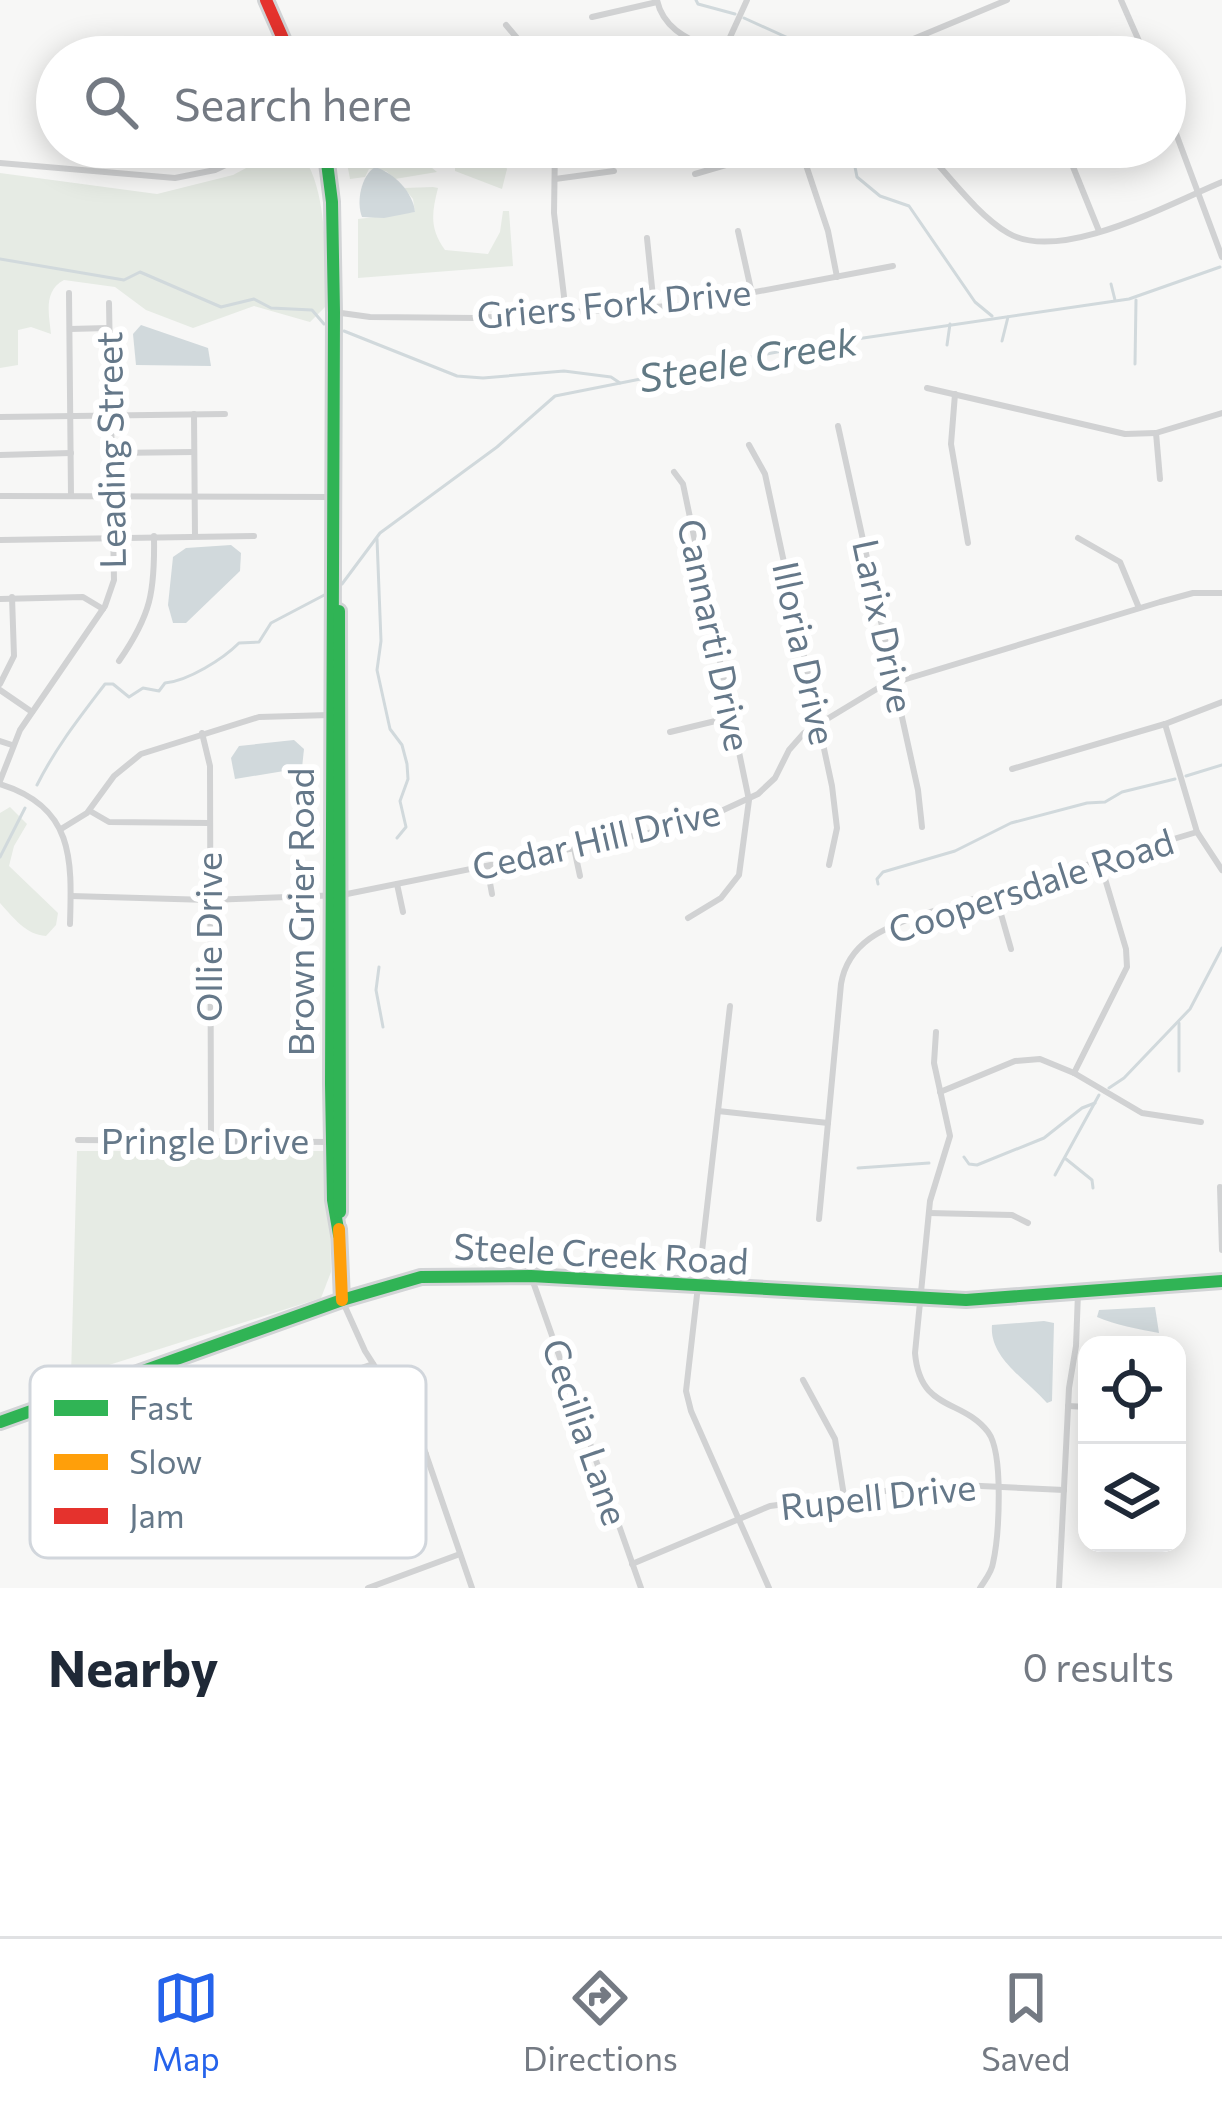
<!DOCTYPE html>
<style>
:root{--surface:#fff;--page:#f6f6f7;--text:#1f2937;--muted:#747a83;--line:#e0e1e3;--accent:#2563eb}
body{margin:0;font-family:Commissioner,sans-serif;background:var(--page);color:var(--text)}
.controls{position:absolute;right:36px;bottom:36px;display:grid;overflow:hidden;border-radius:24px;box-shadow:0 6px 30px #0003}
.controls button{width:108px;height:108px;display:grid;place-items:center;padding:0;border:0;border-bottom:3px solid var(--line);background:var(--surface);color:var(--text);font:60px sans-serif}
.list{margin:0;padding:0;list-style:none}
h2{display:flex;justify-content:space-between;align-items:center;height:156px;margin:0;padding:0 48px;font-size:51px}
h2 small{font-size:39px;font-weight:400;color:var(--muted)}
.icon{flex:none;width:66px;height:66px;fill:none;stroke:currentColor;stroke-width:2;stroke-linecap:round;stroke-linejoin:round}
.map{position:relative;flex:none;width:1222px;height:1588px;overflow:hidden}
.search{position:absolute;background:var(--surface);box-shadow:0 6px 30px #0003;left:36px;right:36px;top:36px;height:132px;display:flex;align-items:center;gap:30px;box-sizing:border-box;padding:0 42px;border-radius:66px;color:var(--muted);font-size:45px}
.sheet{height:348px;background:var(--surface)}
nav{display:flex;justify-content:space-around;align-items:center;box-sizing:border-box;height:168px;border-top:3px solid var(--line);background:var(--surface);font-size:33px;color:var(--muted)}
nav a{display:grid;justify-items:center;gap:6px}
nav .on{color:var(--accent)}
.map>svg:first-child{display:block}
.green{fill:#e6ebe4}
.water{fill:#d1d9dc}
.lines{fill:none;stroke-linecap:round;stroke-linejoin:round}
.stream{stroke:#d1d9dc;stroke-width:3}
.fast-casing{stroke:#d2d4d6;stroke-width:18}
.slow-casing{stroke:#d2d4d6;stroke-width:18}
.jam-casing{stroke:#d2d4d6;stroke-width:18}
.street{stroke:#d1d2d3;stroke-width:6}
.fast{stroke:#30b455;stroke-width:12}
.slow{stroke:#ff9f0a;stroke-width:12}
.jam{stroke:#e5322d;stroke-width:12}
.labels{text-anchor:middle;stroke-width:12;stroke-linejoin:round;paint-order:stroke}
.street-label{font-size:36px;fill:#657889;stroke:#fff}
.water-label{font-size:39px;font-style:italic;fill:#617984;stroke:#fff}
.key{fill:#fff;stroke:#d1d6dc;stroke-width:3}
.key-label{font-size:33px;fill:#657889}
</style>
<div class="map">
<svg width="1222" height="1588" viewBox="0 0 1222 1588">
<rect width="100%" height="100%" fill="#f7f7f6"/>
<g class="green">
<path d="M294 147C329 174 326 265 325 307L310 322 254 306 193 328 146 310 115 287 64 280C43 291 49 314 51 334L31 327 18 330V365L0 368V173L157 194 233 175 284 148Z"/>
<polygon points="344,147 406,147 437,172 395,179 386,171 369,169 365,177 350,179"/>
<polygon points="467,147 498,147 507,169 502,189 455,171 455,162"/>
<path d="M433 187 438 188C432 212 429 228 445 250L488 254 500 232 503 211H509L513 266 358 278V219L415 212 413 199 404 188Z"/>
<path d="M10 807 27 824 14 846 9 866 58 913 56 925 46 936C26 935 13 917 0 903V813Z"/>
<polygon points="77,1151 329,1151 331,1272 321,1298 71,1377"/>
</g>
<g class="water">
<path d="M375 167C394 173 413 192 415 212L384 218 362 217C356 202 361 176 375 167Z"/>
<polygon points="141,325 208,348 211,366 136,365 133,334"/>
<polygon points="231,545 241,553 240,571 186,623 173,623 168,605 173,557 186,548"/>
<polygon points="294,740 304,749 302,768 235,779 231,758 239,746"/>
<path d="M1155 1307 1159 1333C1138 1329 1115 1325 1097 1317L1099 1310Z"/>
<path d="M1044 1321 1054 1323 1052 1401 1047 1403C1026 1379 989 1358 992 1325Z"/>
</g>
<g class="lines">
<g class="stream">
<polyline points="696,0 698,4 735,14"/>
<polyline points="744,18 808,47 819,57"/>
<polyline points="851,147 857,177 880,196 909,206 975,302 992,316"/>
<polyline points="0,259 124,280 140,272 221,307 254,299 271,308 312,310 324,324"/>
<polyline points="1111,284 1115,300"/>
<polyline points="344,331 457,376 483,378 564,371 611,377 620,383"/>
<polyline points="1002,341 1008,317"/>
<polyline points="947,345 950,324"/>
<polyline points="1135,364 1136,300"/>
<polyline points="377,539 381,641 377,670 390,729 402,745 407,764 408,779 400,801 406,827 397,838"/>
<polyline points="342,584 380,533 497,447 555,396 802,347 1129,299 1220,267"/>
<polyline points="1186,776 1222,765"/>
<path d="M37 785C56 747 80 717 105 684H113L129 697 143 688 159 691 165 683C188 681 223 659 239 643L259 642 271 623 330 592"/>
<polyline points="0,857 25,808"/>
<polyline points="878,884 877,879 883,872 955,851 1011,823 1087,803 1105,802 1122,792 1175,779"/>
<polyline points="379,967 376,990 383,1027"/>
<polyline points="1179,1071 1179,1023"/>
<polyline points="1109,1088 1124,1078 1190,1009 1222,948"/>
<polyline points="964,1157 969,1164 977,1165 1044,1138 1082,1108 1095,1103"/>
<polyline points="1066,1159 1092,1180 1093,1188"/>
<polyline points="858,1168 929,1163"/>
<polyline points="1055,1175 1099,1095"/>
</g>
<g class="fast-casing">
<g id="fast">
<polyline points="325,147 332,202 334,312 331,1084 333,1200 339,1235"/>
<polyline points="339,611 340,1212"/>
<polyline points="0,1422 342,1300 421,1277 531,1276 966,1300 1222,1281"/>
</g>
</g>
<g class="slow-casing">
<polyline id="slow" points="339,1229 342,1300"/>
</g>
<g class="jam-casing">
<polyline id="jam" points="266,0 291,57"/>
</g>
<g class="street">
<path d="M657 0C664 34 698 42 726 57"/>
<polyline points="1121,0 1146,57"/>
<polyline points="592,17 657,2"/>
<polyline points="506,25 533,57"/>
<polyline points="721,57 747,0"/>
<polyline points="883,57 894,47 1007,0"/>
<polyline points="1165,104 1222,257"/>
<polyline points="555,147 554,213 566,313"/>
<polyline points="800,147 828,231 837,277"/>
<path d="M922 147C948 174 976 214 1008 233 1060 264 1171 203 1222 182"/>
<polyline points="1065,147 1099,231"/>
<polyline points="0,163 175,178 215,170 264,147"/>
<polyline points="695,174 788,147"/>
<polyline points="555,179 614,171"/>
<polyline points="738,231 752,294"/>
<polyline points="647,238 654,307"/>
<polyline points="69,293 71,496"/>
<polyline points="334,312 370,317 476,318 686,305 893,266"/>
<polyline points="70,329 108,328"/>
<polyline points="927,388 1125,434 1156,433 1222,413"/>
<polyline points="955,394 951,444 968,543"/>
<polyline points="194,414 195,536"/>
<polyline points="0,417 225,414"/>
<polyline points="838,426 918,790 922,827"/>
<polyline points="1156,433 1160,479"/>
<polyline points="749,445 765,474 832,786 837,828 829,865"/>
<polyline points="111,453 194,452"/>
<polyline points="0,455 71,453"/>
<polyline points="674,472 683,484 749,800 739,875 721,898 688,918"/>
<polyline points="0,496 332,497"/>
<polyline points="1078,538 1120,562 1139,608"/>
<polyline points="0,540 254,536"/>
<polyline points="0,599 83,597 103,609"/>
<path d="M119 661C151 615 155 592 154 536"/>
<polyline points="0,684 14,656 12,597"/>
<polyline points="0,690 32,712"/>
<polyline points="1165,724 1197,832 1222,870"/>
<polyline points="670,732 732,717"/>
<polyline points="202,733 210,766 211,1141"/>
<polyline points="0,741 12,745"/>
<polyline points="1012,769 1165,724 1222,702"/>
<polyline points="0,781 20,730 105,606 114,580 109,303"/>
<path d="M0 784C74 807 72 859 70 924"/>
<polyline points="90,811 109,822 209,823"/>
<polyline points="61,829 87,813 114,776 141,754 259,717 330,715"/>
<polyline points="574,848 580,876"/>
<polyline points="487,866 492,894"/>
<polyline points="397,884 403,912"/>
<polyline points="995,893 1011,949"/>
<polyline points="71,896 209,900 342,895 693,824 758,794 775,778 789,750 804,733 880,687 1160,602 1193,593 1222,593"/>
<polyline points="730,1006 686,1391 691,1411 769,1588"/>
<path d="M936 1032 934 1063 950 1136 930 1201 915 1353C920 1412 962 1398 988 1432 1004 1453 999 1536 993 1563 992 1572 985 1580 980 1588"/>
<polyline points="1074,1073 1127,967 1126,949 1100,862"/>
<polyline points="940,1092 1015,1061 1040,1059 1074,1073 1142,1113 1201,1122"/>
<polyline points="718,1111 828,1123"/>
<polyline points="78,1140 332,1142"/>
<polyline points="1220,1187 1222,1250"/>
<polyline points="929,1213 1012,1215 1028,1223"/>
<path d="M819 1219 841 984C848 942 884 928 920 915L1197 832"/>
<polyline points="531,1276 641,1588"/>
<polyline points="342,1300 365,1351 420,1437 472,1588"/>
<polyline points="803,1380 835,1439 844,1496"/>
<polyline points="1068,1406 1087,1407"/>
<polyline points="125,1449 373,1364"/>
<polyline points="181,1540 426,1454"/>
<polyline points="632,1564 770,1506 939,1484 1064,1490"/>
<polyline points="368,1588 460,1554"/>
<polyline points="1059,1588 1069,1388 1076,1346 1078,1293"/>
</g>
<use href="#fast" class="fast"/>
<use href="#slow" class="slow"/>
<use href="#jam" class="jam"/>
</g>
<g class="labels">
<g class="street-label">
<text transform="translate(614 304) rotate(-5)" y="13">Griers Fork Drive</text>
<text transform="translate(111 450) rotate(-91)" y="13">Leading Street</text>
<text transform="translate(883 626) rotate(78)" y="13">Larix Drive</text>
<text transform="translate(714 635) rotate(78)" y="13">Cannarti Drive</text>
<text transform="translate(804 653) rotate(78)" y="13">Illoria Drive</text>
<text transform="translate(596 840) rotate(-13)" y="13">Cedar Hill Drive</text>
<text transform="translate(1031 886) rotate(-18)" y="13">Coopersdale Road</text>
<text transform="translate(301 912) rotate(-90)" y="13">Brown Grier Road</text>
<text transform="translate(209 937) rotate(-90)" y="13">Ollie Drive</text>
<text x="205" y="1154">Pringle Drive</text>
<text transform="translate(601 1254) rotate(3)" y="13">Steele Creek Road</text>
<text transform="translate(585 1432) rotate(71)" y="13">Cecilia Lane</text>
<text transform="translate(878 1497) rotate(-6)" y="13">Rupell Drive</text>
</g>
<g class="water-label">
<text transform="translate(748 360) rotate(-10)" y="14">Steele Creek</text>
</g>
</g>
<rect x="30" y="1366" width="396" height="192" rx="18" class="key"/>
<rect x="54" y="1400" width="54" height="16" fill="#30b455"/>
<rect x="54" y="1454" width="54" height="16" fill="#ff9f0a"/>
<rect x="54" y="1508" width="54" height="16" fill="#e5322d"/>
<g class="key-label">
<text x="129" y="1420">Fast</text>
<text x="129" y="1474">Slow</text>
<text x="129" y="1528">Jam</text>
</g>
</svg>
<div class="controls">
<button><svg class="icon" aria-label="locate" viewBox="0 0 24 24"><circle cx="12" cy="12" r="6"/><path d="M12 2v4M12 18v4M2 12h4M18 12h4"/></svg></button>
<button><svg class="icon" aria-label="layers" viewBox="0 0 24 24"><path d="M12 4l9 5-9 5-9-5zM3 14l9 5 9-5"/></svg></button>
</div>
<div class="search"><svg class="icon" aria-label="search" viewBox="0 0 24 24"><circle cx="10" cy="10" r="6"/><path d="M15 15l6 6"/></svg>Search here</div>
</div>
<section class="sheet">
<h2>Nearby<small>0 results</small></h2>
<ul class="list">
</ul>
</section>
<nav>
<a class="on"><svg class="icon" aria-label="map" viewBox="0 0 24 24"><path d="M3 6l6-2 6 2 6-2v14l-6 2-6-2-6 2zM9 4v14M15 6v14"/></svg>Map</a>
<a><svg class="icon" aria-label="directions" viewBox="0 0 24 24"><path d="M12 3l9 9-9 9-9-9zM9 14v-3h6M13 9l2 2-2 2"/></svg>Directions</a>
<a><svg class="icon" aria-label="saved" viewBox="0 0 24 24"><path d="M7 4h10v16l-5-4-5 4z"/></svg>Saved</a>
</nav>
